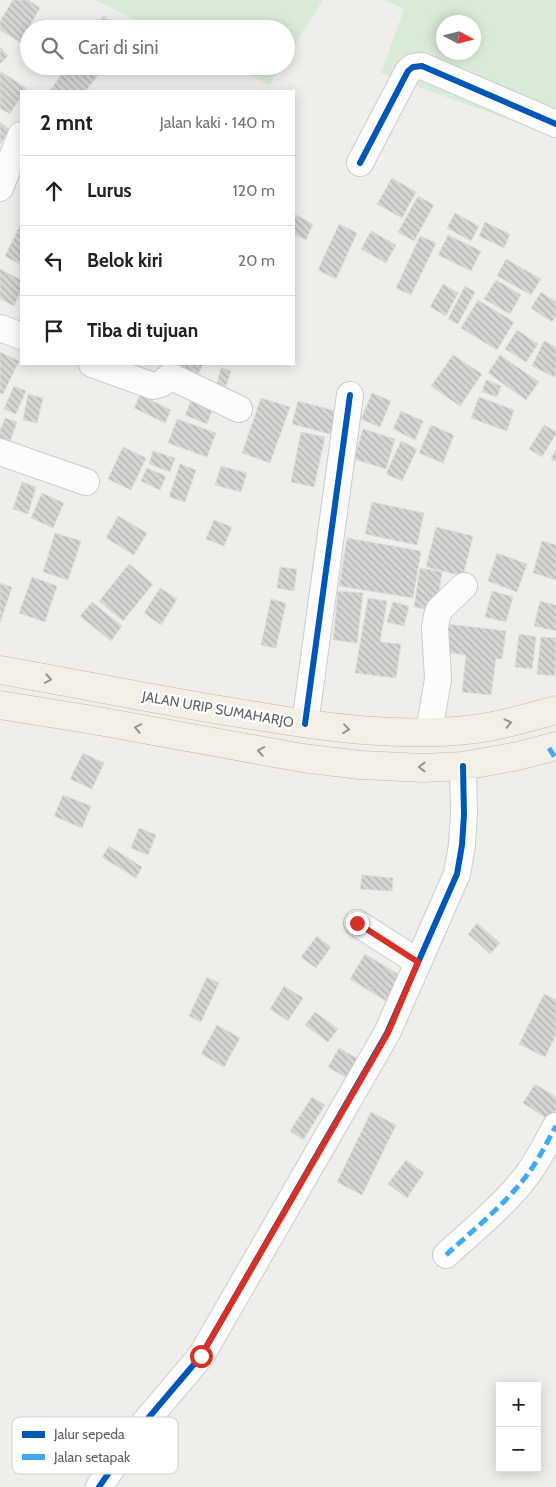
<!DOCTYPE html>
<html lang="id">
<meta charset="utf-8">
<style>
:root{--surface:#fff;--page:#f6f6f6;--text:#202124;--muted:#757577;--line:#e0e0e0}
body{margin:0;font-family:Cabin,sans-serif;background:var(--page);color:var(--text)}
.controls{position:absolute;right:15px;bottom:15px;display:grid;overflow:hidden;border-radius:0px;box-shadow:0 2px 12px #0003}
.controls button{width:45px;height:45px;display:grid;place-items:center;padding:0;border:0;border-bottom:1px solid var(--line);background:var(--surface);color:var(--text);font:25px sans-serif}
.compass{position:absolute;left:436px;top:15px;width:45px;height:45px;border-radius:50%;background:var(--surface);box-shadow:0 2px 12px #0003;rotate:97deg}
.stop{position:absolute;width:15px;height:15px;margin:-11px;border:4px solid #d93025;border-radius:50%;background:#fff}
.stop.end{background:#d93025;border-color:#fff;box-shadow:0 1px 5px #0008}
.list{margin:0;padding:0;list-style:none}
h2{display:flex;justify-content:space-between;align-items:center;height:65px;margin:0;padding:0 20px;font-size:21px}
h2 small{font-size:16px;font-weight:400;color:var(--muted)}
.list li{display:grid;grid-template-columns:32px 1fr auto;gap:15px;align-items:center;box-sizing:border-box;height:70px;padding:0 20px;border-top:1px solid var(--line)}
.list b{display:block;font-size:19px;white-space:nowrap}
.list em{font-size:16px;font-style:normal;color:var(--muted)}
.icon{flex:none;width:28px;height:28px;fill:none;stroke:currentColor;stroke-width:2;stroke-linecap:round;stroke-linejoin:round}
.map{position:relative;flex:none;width:556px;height:1487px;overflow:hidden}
.search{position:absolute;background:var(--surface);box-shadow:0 2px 12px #0003;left:20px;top:20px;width:275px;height:55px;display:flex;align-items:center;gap:12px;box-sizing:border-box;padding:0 18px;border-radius:28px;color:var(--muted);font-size:19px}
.panel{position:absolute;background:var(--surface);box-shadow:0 2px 12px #0003;left:20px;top:90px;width:275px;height:275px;border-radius:0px}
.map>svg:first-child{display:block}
.grass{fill:#d8ebd6;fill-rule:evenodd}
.building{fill:url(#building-back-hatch);stroke:#deddd9}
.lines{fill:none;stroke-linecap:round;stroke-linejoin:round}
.minor-casing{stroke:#cbcccc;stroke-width:28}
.trunk-casing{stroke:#c8b996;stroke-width:29}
.minor{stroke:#fdfcfc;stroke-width:26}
.trunk{stroke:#f2f0e6;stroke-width:28}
.quiet{stroke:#3fa9f5;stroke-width:5;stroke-dasharray:10 5;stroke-linecap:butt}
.cycleway-casing{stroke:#fff;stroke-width:9}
.cycleway{stroke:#0057b8;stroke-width:6}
.oneway{stroke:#929494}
.route{stroke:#d93025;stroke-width:6}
.labels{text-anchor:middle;stroke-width:4.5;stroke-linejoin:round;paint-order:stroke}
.street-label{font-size:14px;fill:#5f6368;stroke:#fff}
.key{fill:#fff;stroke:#cfd0d2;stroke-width:1}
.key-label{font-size:14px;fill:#5f6368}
</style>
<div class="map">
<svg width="556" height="1487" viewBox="0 0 556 1487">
<defs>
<pattern id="building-back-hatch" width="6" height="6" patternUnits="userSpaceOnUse" patternTransform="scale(1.25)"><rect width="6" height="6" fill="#d6d5d3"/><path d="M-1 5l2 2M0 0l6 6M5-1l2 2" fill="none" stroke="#b1b0af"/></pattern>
</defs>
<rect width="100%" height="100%" fill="#efeeea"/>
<g class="grass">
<polygon points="95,0 323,0 286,58 286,29 154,29"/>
<path d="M385 0H556V137L381 73 404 9ZM444 22H474V52H444Z"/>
<polygon points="231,66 281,66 270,85"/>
</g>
<g class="building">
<polygon points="13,0 28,0 40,8 20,42 0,30 0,21"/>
<polygon points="103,16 123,29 95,29"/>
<polygon points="0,47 8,56 0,64"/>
<polygon points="67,66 86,66 98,75 86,91 50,91"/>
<polygon points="0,71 26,88 24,91 21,91 21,96 10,114 0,108"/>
<polygon points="0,122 10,130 0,144"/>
<polygon points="392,178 416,192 402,218 377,204"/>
<polygon points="418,196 434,205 414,241 398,232"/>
<polygon points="455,213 479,226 471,241 447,228"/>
<polygon points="294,214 313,224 306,240 294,234"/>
<polygon points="485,222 510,234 504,248 479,236"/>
<polygon points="21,224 21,265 5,256"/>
<polygon points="339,224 357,233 336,279 318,270"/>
<polygon points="371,231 396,245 386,263 361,249"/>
<polygon points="448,235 481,251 471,271 438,255"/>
<polygon points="420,236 436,243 411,295 396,288"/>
<polygon points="506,259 541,279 531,295 497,276"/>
<polygon points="0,269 21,280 21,291 14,306 0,299"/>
<polygon points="496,280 521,295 510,314 484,299"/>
<polygon points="443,284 458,293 446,316 430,307"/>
<polygon points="465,286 475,292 458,324 448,319"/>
<polygon points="541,292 556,302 556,316 552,322 531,308"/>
<polygon points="478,300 514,322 497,350 461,328"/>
<polygon points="517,330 538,344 526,362 505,349"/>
<polygon points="544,341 556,347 556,374 554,377 532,366"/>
<polygon points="0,352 19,361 3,394 0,393"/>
<polygon points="453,355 482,374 460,406 431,386"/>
<polygon points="500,355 539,382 526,400 488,373"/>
<polygon points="174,364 203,364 195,381 171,370"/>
<polygon points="221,368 231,371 225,390 216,388"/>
<polygon points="486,380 501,386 497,397 482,392"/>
<polygon points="14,386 26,391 16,414 4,409"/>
<polygon points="372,393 391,401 380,427 361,419"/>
<polygon points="28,394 43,398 37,423 23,420"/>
<polygon points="140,395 171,410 165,423 134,408"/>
<polygon points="479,397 514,410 507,431 471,418"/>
<polygon points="261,398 290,407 270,463 242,453"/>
<polygon points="191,401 212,411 207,424 185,415"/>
<polygon points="298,401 340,412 334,435 292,424"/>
<polygon points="401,411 423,421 415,440 393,429"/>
<polygon points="5,418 17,422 9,444 0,441 0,431"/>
<polygon points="177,419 216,433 207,457 168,443"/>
<polygon points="431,425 454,435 443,463 419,453"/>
<polygon points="544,425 556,432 556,434 542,457 529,449"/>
<polygon points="363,429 395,439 386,469 354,459"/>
<polygon points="301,432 325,437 314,487 291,482"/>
<polygon points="401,441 417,449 402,481 386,474"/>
<polygon points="123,447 146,458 131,490 108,479"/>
<polygon points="556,449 556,462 551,459"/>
<polygon points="153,451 175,458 170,472 149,464"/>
<polygon points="180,464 196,470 185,502 169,497"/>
<polygon points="221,466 247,473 241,492 215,485"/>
<polygon points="147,468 166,476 160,490 141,481"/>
<polygon points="22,482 36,487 28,514 13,509"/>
<polygon points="42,493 64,503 53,528 31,518"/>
<polygon points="372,502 424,513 417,545 365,534"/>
<polygon points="118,516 147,533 134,555 106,538"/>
<polygon points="214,520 232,527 224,546 206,539"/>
<polygon points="436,527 473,536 463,576 426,567"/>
<polygon points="55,533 81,541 68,580 43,572"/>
<polygon points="347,538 421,551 413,598 339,586"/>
<polygon points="542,541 556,545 556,580 533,573"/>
<polygon points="497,553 527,564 517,592 488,581"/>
<polygon points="129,564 153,584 123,621 99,601"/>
<polygon points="280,567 297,569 294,591 277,588"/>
<polygon points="420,568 442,572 436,611 414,607"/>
<polygon points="32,577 57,586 45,622 19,613"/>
<polygon points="0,583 12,587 0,623"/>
<polygon points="160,588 177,599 161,625 144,613"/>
<polygon points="338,591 363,593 357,643 333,640"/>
<polygon points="492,591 513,597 506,622 485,617"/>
<polygon points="368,598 387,601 380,642 401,644 396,678 355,673"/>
<polygon points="271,599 286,603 276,648 261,645"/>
<polygon points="540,601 556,605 556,631 534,626"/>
<polygon points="92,602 122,626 111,641 80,616"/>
<polygon points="393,602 409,606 404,626 387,622"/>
<polygon points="447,624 506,631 502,659 496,658 491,695 462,692 466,655 444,652"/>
<polygon points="519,634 536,637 532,669 515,667"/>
<polygon points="541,637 556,638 555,676 537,674"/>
<polygon points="83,753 104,763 92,789 70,779"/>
<polygon points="63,795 91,806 82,828 54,816"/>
<polygon points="139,828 156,835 148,855 131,848"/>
<polygon points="109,846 142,867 136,878 102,857"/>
<polygon points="362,875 393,878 392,891 360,889"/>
<polygon points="477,923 500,943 490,954 468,934"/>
<polygon points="317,936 331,947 316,968 301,957"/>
<polygon points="365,954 401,976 386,1001 350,979"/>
<polygon points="207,977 219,983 201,1022 189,1016"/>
<polygon points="284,986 303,998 288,1021 270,1009"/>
<polygon points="544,994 556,1000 556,1035 545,1057 519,1044"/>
<polygon points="315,1012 338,1029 328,1042 305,1025"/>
<polygon points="217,1025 240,1038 224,1067 201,1054"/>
<polygon points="339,1048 358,1059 347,1078 328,1067"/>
<polygon points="535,1084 556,1097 556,1109 549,1120 523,1103"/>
<polygon points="312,1097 325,1105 303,1140 290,1131"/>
<polygon points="371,1112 396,1125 362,1195 337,1182"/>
<polygon points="406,1160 424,1173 407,1198 388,1184"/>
</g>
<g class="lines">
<g class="minor-casing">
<g id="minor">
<polyline points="360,163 408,71 413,67 422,66 556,124"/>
<polyline points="0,188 21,135"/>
<polyline points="0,328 21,336"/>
<polyline points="92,364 153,386 161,384 169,377 172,377 239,409"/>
<polyline points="0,452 86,482"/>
<polyline points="305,724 350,395"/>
<polyline points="429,732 438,679 435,628 437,616 439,610 464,586"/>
<polyline points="357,923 418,962"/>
<path d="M446 1255C471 1232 503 1206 524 1179 537 1163 546 1144 556 1126"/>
<polyline points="99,1487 139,1429 201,1356 387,1033 457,874 462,845 464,815 463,766"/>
</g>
</g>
<g class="trunk-casing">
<g id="trunk">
<path d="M0 670C86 685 171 703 257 716 329 728 402 738 475 729 502 726 529 717 556 710"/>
<polyline points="0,705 93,720 302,758 360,765 424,768 463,766 518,756 556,746"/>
</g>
</g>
<use href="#minor" class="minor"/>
<use href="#trunk" class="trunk"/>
<g class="quiet">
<polyline points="549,748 556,759"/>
<polyline points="357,923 418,962"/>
<path d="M446 1255C471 1232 503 1206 524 1179 537 1163 546 1144 556 1126"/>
</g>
<g class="cycleway-casing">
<g id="cycleway">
<polyline points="360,163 408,71 413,67 422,66 556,124"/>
<polyline points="305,724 350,395"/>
<polyline points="99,1487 139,1429 201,1356 387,1033 457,874 462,845 464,815 463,766"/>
</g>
</g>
<use href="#cycleway" class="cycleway"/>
</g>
<defs><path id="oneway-chevron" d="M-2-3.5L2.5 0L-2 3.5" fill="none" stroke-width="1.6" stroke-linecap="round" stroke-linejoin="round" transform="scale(1.25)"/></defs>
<g class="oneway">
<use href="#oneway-chevron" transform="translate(48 679) rotate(10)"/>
<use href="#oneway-chevron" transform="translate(508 723) rotate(-13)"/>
<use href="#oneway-chevron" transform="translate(138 728) rotate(-169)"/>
<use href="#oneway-chevron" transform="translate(346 729) rotate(7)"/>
<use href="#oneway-chevron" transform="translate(261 751) rotate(-170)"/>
<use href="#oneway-chevron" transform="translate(422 767) rotate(-180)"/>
</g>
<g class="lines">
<polyline class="route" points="201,1356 388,1033 418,962 357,923"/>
</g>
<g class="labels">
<g class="street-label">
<text transform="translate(218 709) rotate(10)" y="5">JALAN URIP SUMAHARJO</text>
</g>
</g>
<rect x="12" y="1417" width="166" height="57" rx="8" class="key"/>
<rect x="22" y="1431" width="23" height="7" fill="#0057b8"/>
<rect x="22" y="1454" width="23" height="6" fill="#3fa9f5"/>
<g class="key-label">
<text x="54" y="1439">Jalur sepeda</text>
<text x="54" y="1462">Jalan setapak</text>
</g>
</svg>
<div class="controls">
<button>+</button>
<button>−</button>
</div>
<svg class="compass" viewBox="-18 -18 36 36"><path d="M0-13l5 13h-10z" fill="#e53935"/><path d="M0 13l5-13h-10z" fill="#757577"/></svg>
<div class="stop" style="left:201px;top:1356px"></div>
<div class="stop end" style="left:357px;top:923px"></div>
<div class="search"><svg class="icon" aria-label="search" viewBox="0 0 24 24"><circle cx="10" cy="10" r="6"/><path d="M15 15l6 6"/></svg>Cari di sini</div>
<section class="panel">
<h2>2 mnt<small>Jalan kaki · 140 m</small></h2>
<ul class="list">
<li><svg class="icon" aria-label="ahead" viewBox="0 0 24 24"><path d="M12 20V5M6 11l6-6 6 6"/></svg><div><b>Lurus</b></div><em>120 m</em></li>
<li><svg class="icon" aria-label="left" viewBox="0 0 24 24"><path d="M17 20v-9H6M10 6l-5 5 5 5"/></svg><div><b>Belok kiri</b></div><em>20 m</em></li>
<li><svg class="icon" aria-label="arrive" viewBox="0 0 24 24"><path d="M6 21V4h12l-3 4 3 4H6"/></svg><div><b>Tiba di tujuan</b></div></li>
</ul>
</section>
</div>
